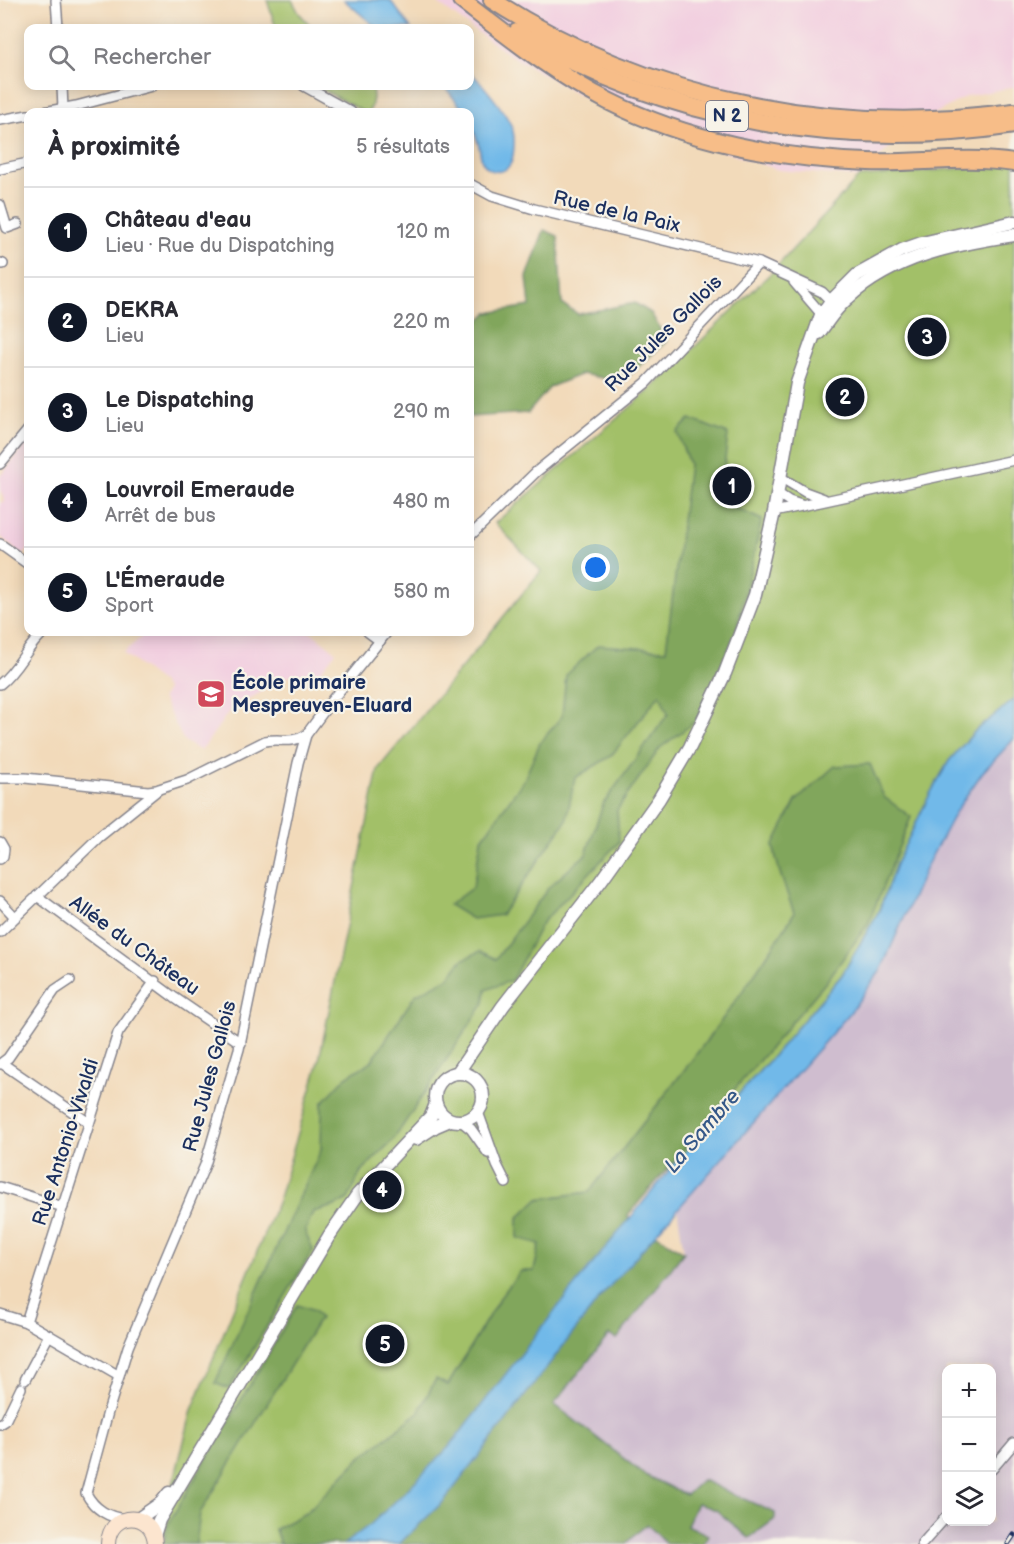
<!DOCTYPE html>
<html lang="fr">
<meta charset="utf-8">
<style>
:root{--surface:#fff;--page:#f7f7f7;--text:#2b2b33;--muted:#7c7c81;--line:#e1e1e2;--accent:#111827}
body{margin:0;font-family:"Balsamiq Sans",sans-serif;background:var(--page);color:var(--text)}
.controls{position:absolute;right:18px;bottom:18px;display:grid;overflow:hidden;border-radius:12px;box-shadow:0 3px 15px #0003}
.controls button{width:54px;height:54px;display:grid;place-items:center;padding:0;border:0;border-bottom:2px solid var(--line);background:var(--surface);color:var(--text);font:30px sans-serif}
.you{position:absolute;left:596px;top:568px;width:21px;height:21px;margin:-15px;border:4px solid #fff;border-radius:50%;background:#1a73e8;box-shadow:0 0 0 9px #1a73e833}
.badge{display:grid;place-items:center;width:39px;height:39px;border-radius:50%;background:var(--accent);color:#fff;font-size:20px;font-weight:700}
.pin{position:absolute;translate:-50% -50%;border:3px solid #fff;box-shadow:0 2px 6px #0006}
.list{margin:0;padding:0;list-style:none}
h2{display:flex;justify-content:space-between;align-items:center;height:78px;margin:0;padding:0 24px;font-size:26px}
h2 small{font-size:20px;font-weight:400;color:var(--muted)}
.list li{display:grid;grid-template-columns:39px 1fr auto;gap:18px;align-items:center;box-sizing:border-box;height:90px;padding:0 24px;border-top:2px solid var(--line)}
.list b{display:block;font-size:22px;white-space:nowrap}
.list p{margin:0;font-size:20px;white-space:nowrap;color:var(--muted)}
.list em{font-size:20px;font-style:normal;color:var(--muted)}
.icon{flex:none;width:33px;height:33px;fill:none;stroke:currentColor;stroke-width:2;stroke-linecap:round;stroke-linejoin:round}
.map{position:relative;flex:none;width:1014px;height:1544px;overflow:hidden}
.search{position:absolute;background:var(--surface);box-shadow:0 3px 15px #0003;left:24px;top:24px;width:450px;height:66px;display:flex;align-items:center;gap:15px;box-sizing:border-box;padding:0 21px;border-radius:12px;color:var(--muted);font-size:22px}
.panel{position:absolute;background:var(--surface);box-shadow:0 3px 15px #0003;left:24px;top:108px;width:450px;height:528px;border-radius:12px}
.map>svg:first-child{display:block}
.built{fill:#f2cfe0}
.industrial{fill:#cfbdcf;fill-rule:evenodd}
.green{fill:#a2c067;stroke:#5e7862;stroke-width:1.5}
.forest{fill:#81a65c;stroke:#4e6a5d;stroke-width:1.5}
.water{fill:#71b9e9;stroke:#4674a4;stroke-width:1.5}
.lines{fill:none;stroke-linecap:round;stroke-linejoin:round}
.minor-casing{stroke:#86848c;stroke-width:12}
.tertiary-casing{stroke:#86848c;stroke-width:15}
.secondary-casing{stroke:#86848c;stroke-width:16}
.trunk-casing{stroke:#86848c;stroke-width:20}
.minor{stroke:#fff;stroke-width:9}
.tertiary{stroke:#fff;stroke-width:12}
.secondary{stroke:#fce5cf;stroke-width:14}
.trunk{stroke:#f7bd88;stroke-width:16}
.rail-casing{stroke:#1b2f5e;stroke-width:5}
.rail{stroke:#f7f3e8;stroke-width:3;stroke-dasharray:9;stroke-linecap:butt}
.labels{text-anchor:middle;stroke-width:4.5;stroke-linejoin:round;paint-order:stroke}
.shield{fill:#f7f3e8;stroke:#5d6a87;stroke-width:1.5}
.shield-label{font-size:18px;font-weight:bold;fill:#1b2f5e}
.street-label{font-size:20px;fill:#1b2f5e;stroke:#f7f3e8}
.poi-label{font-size:20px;font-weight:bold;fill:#1b2f5e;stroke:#f7f3e8;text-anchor:start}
.water-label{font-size:21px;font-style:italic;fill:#355888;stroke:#f7f3e8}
</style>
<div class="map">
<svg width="1014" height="1544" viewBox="0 0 1014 1544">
<rect width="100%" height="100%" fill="#f7f3e8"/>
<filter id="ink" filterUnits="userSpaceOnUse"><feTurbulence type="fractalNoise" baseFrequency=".0167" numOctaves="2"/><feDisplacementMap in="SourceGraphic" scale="12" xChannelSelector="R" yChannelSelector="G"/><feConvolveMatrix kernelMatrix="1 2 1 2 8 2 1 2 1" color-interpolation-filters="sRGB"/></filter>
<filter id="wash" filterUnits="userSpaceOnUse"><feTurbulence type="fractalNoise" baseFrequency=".008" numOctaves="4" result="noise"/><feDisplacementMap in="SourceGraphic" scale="24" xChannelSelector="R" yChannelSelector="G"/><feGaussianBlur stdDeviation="1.35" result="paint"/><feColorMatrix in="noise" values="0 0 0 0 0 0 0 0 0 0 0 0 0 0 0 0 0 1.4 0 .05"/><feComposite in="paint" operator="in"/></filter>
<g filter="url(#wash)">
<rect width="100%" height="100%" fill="#f2daba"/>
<g class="built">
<polygon points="433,0 1014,0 1014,87 967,96 909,128 859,177 779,170 617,116 508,54"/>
<polygon points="28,442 28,550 22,556 0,536 0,503 4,501 0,488 0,476"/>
<polygon points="147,632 311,632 336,652 318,675 289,676 230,710 201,751 184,741 162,698 167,690 161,682 123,653"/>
</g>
<g class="industrial">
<path d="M1014 700V1544H703L708 1535 687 1525 697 1502 716 1510 749 1538 702 1480 687 1496 644 1475 554 1405 609 1335 617 1339 684 1253 671 1168 768 1062ZM946 1368H992V1522H946Z"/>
<polygon points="647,1524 667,1544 625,1544"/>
</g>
<g class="green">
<polygon points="267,0 292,0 299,13 313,28 276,28"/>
<polygon points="316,86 372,86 373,98 371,108 368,112 364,112"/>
<polygon points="1014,149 1014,700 977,729 949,761 931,792 896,864 879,911 842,975 768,1062 671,1168 589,1192 538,1199 518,1219 540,1244 534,1271 499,1299 448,1386 436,1379 418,1413 360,1458 306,1513 275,1529 280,1544 167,1544 161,1531 192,1410 279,1198 318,1065 378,769 541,571 495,523 650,390 771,273 859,177 964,168"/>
</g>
<g class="forest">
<polygon points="544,230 558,236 562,304 578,314 635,303 651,313 667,341 622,382 582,374 550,387 528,413 470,417 470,322 476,324 487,313 530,306 527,277"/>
<polygon points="690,419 728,434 720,501 762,520 736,632 696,721 660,748 617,810 619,842 542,923 512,980 486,990 484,1003 394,1139 361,1172 348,1199 335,1206 313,1212 305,1232 313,1250 229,1389 215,1383 321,1150 322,1103 346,1077 372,1061 415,995 448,978 462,960 480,951 496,959 549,887 586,854 603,804 668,714 660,694 611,756 575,778 566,821 501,915 472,919 449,905 473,887 481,840 524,780 540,743 562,716 566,675 598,645 666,650 689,464 677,432"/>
<path d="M870 764 884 797 911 817 868 924 826 982 627 1216 684 1252 617 1339 609 1335 554 1404 645 1475 686 1495 702 1480 775 1513V1519L749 1538 716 1510 697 1503 687 1525 708 1535 703 1544H667L647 1524 625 1544H280L275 1529 306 1513 360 1458 418 1413 436 1379 448 1385 499 1299 521 1271H534L540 1244 518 1238V1218L538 1199 589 1192C659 1102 735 1010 794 913L780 873 773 846 796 801 835 766Z"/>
<polygon points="297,1305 314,1311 320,1318 200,1513 196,1544 163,1544 168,1524"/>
</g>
<g class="water">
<polygon points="344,0 390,0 411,28 377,28"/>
<path d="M470 72C482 83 509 115 513 131 515 139 514 156 511 163 504 176 488 173 482 161 480 156 480 149 478 143 475 132 470 124 470 112H465L444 86H470Z"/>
<polygon points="1014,700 1014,739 982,773 956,811 926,867 881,970 849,1014 603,1294 444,1501 399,1544 344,1544 371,1524 399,1498 450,1446 568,1294 671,1168 768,1062 842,975 879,911 896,864 931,792 949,761 977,729"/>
</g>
</g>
<g filter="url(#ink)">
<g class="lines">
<g class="minor-casing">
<g id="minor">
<polyline points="56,0 58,28"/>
<polyline points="62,86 63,109"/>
<polyline points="304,86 351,112"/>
<polyline points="44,112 76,106 152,86"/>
<polyline points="0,120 28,115"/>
<polyline points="0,169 28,163"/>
<polyline points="470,184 492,196 534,209 759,263 822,292 834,304"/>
<polyline points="0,205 7,228 18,224"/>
<polyline points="0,263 3,264"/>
<polyline points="794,282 824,317"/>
<polyline points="0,464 28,430"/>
<polyline points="780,477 805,492 824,499"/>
<polyline points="777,493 789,501 801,505"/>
<polyline points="774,512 1014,460"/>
<polyline points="470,536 536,472 646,383 759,263"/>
<polyline points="0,544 28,564"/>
<polyline points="368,632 380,641"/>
<path d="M0 684C18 670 27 646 44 632"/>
<polyline points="0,778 25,778 148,791 156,790"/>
<polyline points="0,842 4,849 3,856 0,859"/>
<polyline points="37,896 175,998 241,1043"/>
<polyline points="0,901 15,917"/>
<path d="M0 932 99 837 159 789 187 780 265 741C280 738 292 744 306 735"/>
<polyline points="0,1064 8,1058 55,990 70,980"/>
<polyline points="3,1064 89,1123"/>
<polyline points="478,1112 497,1165 506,1183"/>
<polyline points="461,1121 471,1129 488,1153"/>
<polyline points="0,1187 63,1207"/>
<polyline points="0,1314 26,1322 119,1376"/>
<polyline points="26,1322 118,1033 155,981"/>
<polyline points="25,1380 49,1335"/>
<polyline points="0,1424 5,1421 21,1388"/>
<polyline points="992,1469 1014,1443"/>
<path d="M126 1519C109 1518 94 1509 86 1493L108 1412 128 1347 205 1165 239 1049 298 763 306 735 332 700 387 632"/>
<polyline points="922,1544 946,1517"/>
</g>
</g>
<g class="tertiary-casing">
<g id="tertiary">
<path d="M819 333C828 321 836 308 848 298 894 256 955 244 1014 235"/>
<polyline points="458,1072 503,1006 600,882 659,799 690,747 725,673 755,595 774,512 797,383 821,315 831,301 857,275 902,250 922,243 1014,222"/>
<circle cx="459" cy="1097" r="24"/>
<polyline points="416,1139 436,1126 450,1120"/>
<polyline points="138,1519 161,1503 169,1493"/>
<polyline points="154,1536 159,1520 329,1236 358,1194 431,1116 436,1104"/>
</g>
</g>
<g class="secondary-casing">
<path id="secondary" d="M108 1544C109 1510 154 1510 155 1544"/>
</g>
<g class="trunk-casing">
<g id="trunk">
<path d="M461 0C508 36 555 74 608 101 687 141 780 159 868 162 917 164 965 155 1014 163"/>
<path d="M492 0C646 100 833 137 1014 112"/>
<path d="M517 32C666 121 843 151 1014 125"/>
</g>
</g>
<use href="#minor" class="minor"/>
<use href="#tertiary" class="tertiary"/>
<use href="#secondary" class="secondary"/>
<use href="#trunk" class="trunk"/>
<g class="rail-casing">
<polyline id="rail" points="1008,1544 1014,1535"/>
</g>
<use href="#rail" class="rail"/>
</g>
</g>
<defs>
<g id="school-square" transform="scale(1.5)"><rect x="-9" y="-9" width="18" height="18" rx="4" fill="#d1495b" stroke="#f7f3e8"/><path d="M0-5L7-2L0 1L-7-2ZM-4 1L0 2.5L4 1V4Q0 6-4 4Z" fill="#fff"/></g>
</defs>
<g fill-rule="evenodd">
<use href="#school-square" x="211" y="694"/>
</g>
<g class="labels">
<rect class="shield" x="706" y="101" width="42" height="30" rx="4.5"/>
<g class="shield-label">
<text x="727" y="122">N 2</text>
</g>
<g class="street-label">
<text transform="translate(617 211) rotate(13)" y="7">Rue de la Paix</text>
<text transform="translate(663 333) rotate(-45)" y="7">Rue Jules Gallois</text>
<text transform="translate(135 945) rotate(36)" y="7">Allée du Château</text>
<text transform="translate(209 1076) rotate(-75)" y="7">Rue Jules Gallois</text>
<text transform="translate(65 1142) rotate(-72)" y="7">Rue Antonio-Vivaldi</text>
</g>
<g class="poi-label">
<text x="232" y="689">École primaire<tspan x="232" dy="23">Mespreuven-Eluard</tspan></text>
</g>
<g class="water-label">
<text transform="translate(702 1131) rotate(-49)" y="7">La Sambre</text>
</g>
</g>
</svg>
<div class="controls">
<button>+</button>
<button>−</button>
<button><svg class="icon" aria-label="layers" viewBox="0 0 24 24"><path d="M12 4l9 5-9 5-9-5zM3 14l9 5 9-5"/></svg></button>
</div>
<div class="you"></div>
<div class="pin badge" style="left:732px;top:486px">1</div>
<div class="pin badge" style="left:845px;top:397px">2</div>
<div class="pin badge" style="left:927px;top:337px">3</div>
<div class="pin badge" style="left:382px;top:1190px">4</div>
<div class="pin badge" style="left:385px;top:1344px">5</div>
<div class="search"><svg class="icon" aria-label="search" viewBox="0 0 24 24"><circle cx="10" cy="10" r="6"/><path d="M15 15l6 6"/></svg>Rechercher</div>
<section class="panel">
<h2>À proximité<small>5 résultats</small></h2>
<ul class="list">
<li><span class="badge">1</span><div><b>Château d'eau</b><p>Lieu · Rue du Dispatching</p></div><em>120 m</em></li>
<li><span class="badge">2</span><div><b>DEKRA</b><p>Lieu</p></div><em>220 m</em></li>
<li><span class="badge">3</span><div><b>Le Dispatching</b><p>Lieu</p></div><em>290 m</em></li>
<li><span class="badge">4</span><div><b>Louvroil Emeraude</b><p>Arrêt de bus</p></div><em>480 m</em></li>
<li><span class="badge">5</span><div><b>L'Émeraude</b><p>Sport</p></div><em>580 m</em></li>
</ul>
</section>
</div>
